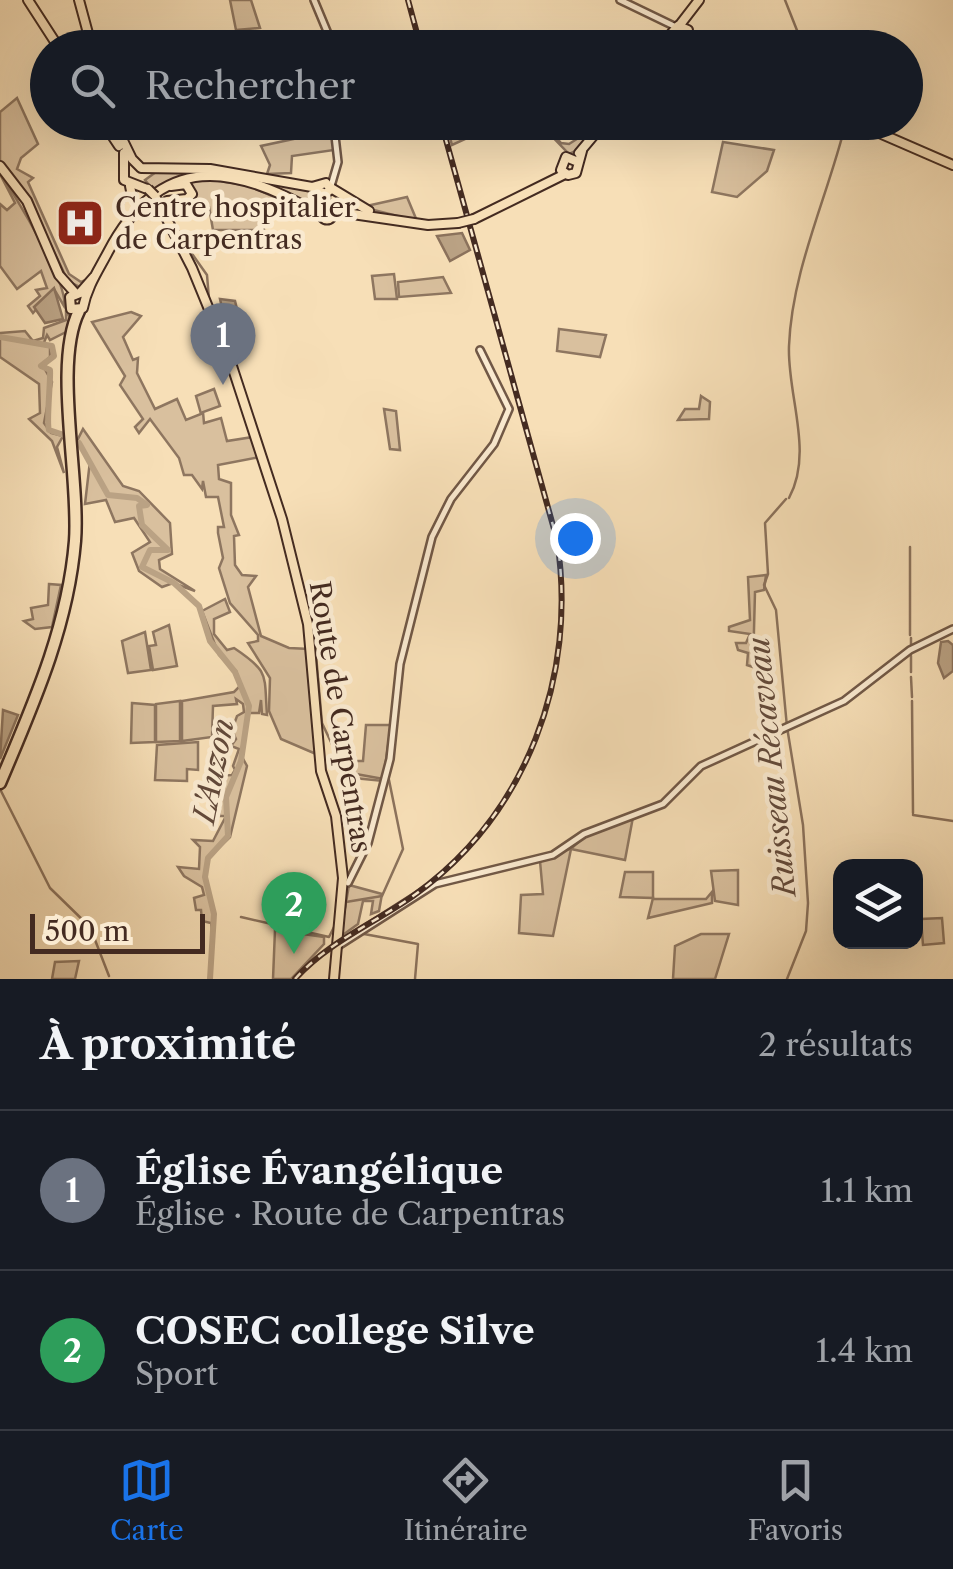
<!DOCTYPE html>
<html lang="fr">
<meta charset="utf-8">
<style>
:root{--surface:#171b24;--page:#20242c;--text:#f1f3f6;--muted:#9ea1a6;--line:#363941;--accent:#1a73e8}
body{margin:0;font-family:"Libre Caslon Text",serif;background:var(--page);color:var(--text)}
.controls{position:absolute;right:30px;bottom:30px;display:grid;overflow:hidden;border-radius:20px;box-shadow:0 10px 40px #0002}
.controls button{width:90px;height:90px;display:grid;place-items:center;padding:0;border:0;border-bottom:2px solid var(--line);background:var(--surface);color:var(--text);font:50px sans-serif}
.scale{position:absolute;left:30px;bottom:25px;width:175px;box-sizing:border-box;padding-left:10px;border:5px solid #442b21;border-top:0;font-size:28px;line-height:35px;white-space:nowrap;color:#442b21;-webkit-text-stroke:8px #faead0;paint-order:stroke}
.you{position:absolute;left:575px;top:538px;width:35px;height:35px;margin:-25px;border:8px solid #fff;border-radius:50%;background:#1a73e8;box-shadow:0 0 0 15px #1a73e833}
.badge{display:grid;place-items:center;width:65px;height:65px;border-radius:50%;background:var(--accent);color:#fff;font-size:32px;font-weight:700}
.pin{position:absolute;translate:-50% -82px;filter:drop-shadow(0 2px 5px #0008)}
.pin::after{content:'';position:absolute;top:52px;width:35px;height:30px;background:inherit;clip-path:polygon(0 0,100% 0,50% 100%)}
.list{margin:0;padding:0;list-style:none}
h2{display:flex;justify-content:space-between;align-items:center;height:130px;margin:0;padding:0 40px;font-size:42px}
h2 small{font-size:32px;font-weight:400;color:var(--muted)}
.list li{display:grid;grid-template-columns:65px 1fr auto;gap:30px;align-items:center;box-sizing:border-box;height:160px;padding:0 40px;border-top:2px solid var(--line)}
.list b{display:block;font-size:38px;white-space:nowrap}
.list p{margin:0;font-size:32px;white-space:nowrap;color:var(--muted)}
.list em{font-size:32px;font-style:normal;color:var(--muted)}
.icon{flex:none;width:55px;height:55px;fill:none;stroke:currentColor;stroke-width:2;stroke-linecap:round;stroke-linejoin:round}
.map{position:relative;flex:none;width:953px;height:979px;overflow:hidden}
.search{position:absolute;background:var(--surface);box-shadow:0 10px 40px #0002;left:30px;right:30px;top:30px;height:110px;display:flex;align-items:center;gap:25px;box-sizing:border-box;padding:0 35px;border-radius:55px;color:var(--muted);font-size:38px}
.sheet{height:450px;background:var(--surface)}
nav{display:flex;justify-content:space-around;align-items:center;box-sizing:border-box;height:140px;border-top:2px solid var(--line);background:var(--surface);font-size:28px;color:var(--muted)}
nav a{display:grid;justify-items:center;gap:5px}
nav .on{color:var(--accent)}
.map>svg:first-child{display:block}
.green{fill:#d9c09e;stroke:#8e7660;stroke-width:2.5}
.water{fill:#baa284;stroke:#8b725c;stroke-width:2.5}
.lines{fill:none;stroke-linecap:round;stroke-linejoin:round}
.stream{stroke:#8b725c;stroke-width:2.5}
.river{stroke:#baa284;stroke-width:6}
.minor-casing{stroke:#715846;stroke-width:10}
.major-casing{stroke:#442b21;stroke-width:12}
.highway-casing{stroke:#442b21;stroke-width:15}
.minor{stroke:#faead0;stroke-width:5}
.major{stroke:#f7dfb7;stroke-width:8}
.highway{stroke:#f7dfb7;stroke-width:10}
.rail-casing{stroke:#442b21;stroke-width:6}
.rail{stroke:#faead0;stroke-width:2.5;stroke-dasharray:8;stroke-linecap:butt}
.major-bridge-casing{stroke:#442b21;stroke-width:12;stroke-linecap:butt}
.major-bridge{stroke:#f7dfb7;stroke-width:8}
.labels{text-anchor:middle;stroke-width:9;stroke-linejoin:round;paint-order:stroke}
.poi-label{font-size:28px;fill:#442b21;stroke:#faead0;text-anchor:start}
.street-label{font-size:28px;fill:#442b21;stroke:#faead0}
.water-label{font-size:30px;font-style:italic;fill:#62493a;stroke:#faead0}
</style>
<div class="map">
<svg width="953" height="979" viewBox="0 0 953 979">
<rect width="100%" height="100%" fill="#f7dfb7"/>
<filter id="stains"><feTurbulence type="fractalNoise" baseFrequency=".002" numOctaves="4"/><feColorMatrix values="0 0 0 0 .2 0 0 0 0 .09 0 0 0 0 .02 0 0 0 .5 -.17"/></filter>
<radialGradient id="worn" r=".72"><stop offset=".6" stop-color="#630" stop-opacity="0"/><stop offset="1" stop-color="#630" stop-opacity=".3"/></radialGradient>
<g class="green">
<polygon points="230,0 251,0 260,28 236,30"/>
<polygon points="17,98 38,144 21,158 17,169 33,178 28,182 69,274 81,282 88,279 80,287 68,281 31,204 0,163 0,112"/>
<polygon points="469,123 484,123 504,137 496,138 489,128 452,145 449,134"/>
<polygon points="545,123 551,123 552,128 549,123 547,127 561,143 569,144 602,123 581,148 569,154 544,128"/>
<polygon points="326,132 333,134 334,150 292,156 291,173 267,174 270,165 261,146"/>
<polygon points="723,142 774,150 767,171 737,197 712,192"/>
<path d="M203 170 318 191 325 204 321 209C302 207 286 195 269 188 229 174 189 167 153 190L145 180 156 172Z"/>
<path d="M0 174C15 194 69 285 64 306L54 289 33 313 28 306 40 296 36 290 47 288 41 271 17 289 0 266V204L7 210 15 203Z"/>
<polygon points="201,178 250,186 305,211 262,215 264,230 213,230 209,207 192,201 170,207 192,197 188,183"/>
<polygon points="407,197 417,221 362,207"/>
<polygon points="394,274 397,299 375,299 372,276"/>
<polygon points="443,277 451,293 399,297 398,282"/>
<polygon points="66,311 70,317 66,332 50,340 47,335 43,345 50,347 50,357 42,364 52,382 44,423 51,433 63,436 57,447 64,473 52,441 29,419 40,413 39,384 0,357 0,333 25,331 33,341 43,338 44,328 66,320"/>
<polygon points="131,312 141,316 123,337 133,360 138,358 137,373 155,409 177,399 186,420 201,414 196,396 214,389 220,406 203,412 204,423 221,418 227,441 253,437 260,457 218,465 219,479 231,483 231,515 239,535 234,536 235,565 242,575 256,576 248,587 261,636 289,648 309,649 316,754 281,739 269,711 270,678 248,643 258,641 258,635 230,603 219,568 223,558 218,533 218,527 224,527 218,497 206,497 203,481 202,489 192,475 184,475 179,458 150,419 139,433 135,427 143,419 120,385 125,376 92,322"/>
<polygon points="559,329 606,335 600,357 557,351"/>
<polygon points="701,396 710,402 709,419 678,420 685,409 699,409"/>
<polygon points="384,409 396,411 400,450 390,449"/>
<polygon points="83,429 123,486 139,491 170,523 172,554 159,560 160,569 195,591 173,583 162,587 139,571 132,553 150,542 134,518 115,522 106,500 85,504 90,461 77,441"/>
<polygon points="766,575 764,590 755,592 753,667 747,665 748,653 738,650 736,643 746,643 750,634 729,631 729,627 750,620 748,577"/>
<polygon points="49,584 61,585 52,627 35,629 24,621 33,619 31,608 48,605"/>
<path d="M225 599 230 612 214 619V634L227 650 234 648C270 672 264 674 267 715L262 714 261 700 259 713H249L241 755 247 766 230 837 207 859 204 877 214 914 213 936 211 923 202 921 201 910H196L194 898 204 895 202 887 184 876 178 867 199 869 200 847 193 840 213 841 226 816H219L223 779 212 776 232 775 235 770 233 766 239 749 231 746 236 739 232 730 237 716 244 712 243 704 236 699 237 704 213 706 212 737 182 741V701L234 692 241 685 236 671 219 655 202 611Z"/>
<polygon points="169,625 177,666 153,670 149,646 156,645 153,632"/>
<polygon points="145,632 151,670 128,673 122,641"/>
<polygon points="180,701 180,741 156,742 156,704"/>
<polygon points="132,703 155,705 155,742 131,743"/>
<polygon points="366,725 391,725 383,781 344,777 340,755 348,754 342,738 350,739 351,761 363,761"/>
<polygon points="198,742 198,770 187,769 187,781 155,780 157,745"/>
<polygon points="633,817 625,860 571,849 553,936 519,933 521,895 543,894 540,861 572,848 587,834"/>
<polygon points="738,870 738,905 715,901 711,871"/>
<polygon points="625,872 653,872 653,899 706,899 712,892 712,903 648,918 653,898 620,897"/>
<polygon points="349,885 382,894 379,911 371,914 373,901 363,901 358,924 340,937"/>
<polygon points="942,918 944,943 923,945 921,919"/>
<polygon points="275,930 324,937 324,944 291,979 273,979"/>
<polygon points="701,934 729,934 715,979 673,979 675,946"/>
<polygon points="79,961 75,979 52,979 55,962"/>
</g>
<g class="water">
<polygon points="462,233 470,250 450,261 437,236"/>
<polygon points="54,288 63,319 45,323 34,307"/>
<polygon points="220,299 235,301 240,322 225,321"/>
<polygon points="948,641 953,645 953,671 944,678 938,663 941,642"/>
<polygon points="3,710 18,715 0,759"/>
</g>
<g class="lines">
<g class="stream">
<polyline points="785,0 804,48"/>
<polyline points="178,234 207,275 209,299 265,456"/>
<path d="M789 498C814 452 787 395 789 346 792 269 828 196 846 122"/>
<polyline points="786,499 765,523 768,574 764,585 776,610 787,727 803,825 808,903 806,931 787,979"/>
<polyline points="291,540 314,630"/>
<polyline points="910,547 910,635"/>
<polyline points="314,632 322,723 345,772 389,780 403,849 382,896 346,902 342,923"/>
<polyline points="911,638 911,646"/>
<polyline points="911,656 911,672"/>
<polyline points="911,677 912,697"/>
<polyline points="912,701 913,813"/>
<polyline points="0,789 50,888 90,927 109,976"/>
<polyline points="913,815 953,821"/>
<polyline points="241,917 329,937 335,925"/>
<polyline points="364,934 418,944 415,979"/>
</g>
<g class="river">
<path d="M0 337 52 346 54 356 41 366 50 370C51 379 46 423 49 430L67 436"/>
<polyline points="79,443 108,495 137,498 147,505 139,506 142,525 168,550 150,550 142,567 174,583 199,606 210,641 235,672 249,706 241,761 226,797 228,836 208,858 205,877 214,914 210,979"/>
</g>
<g class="minor-casing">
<g id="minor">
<polyline points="314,0 334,48"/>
<polyline points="620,0 676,27"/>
<polyline points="331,186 338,162 335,136 340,122"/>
<polyline points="326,194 327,208"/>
<polyline points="348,883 368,843 390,759 400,664 432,537 451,499 494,444 509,409 480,350"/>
<polyline points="338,946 435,884 553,855 584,834 663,804 701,766 844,701 910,650 953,629"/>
</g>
</g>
<g class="major-casing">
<g id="major">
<polyline points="28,0 59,48"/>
<polyline points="79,0 92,48"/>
<polyline points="679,26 699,0"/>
<polyline points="677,44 671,34 678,26 688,30 688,41"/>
<polyline points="670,48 689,40 704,44"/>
<polyline points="103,122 119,146"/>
<polyline points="114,122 132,159 141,168 210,169 312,187 325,194 331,189 326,183 312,187"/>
<polyline points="854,122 953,165"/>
<polyline points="124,153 124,180 147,189"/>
<polyline points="579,153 605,122"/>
<polyline points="578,162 566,157 561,170 568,175 576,173 582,151"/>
<polyline points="0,166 27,201 59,275 76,294"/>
<polyline points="331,188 369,211"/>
<polyline points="155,196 192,268 231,363 282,519 308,624 321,771 336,816 343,878 334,979"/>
<polyline points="167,201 187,199 192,194 186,184 171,186"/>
<circle cx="327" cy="214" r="5.5"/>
<polyline points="332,211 428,225 458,223"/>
<polyline points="125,214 132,196 130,186"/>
<polyline points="474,219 565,174"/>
<path d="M94 277 80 293 70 297 71 309 83 308C87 287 98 271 108 252 161 151 234 163 322 216"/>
</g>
</g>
<g class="highway-casing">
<path id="highway" d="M0 783C33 705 68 627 75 541 80 478 53 363 79 311"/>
</g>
<use href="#minor" class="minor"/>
<use href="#major" class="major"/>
<use href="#highway" class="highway"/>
<g class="rail-casing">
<g id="rail">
<polyline points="408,0 421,48"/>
<path d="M295 979C328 942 373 924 413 896 527 815 578 676 557 540L441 122"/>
</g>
</g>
<use href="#rail" class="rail"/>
<g class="major-bridge-casing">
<g id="major-bridge">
<polyline points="148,189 155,196"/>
<polyline points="458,223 474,219"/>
</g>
</g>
<use href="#major-bridge" class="major-bridge"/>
</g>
<defs>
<g id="hospital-square" transform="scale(2.5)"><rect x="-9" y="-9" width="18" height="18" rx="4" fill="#8f2418" stroke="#faead0"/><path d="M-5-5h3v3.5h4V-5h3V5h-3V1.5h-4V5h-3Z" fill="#fff"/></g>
</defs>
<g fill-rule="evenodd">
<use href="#hospital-square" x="80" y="223"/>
</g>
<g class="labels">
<g class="poi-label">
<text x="115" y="217">Centre hospitalier<tspan x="115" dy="32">de Carpentras</tspan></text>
</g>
<g class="street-label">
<text transform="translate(341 717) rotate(81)" y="10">Route de Carpentras</text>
</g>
<g class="water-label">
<text transform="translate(772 767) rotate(-96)" y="10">Ruisseau Récaveau</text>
<text transform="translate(214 771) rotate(-79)" y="10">L'Auzon</text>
</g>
</g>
<rect width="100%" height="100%" filter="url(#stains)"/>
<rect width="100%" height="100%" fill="url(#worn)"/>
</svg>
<div class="controls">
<button><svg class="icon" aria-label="layers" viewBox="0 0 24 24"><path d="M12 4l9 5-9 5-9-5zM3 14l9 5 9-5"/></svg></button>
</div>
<div class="scale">500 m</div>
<div class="you"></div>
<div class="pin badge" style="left:223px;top:385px;background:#6b7280">1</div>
<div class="pin badge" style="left:294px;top:954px;background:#2e9e5b">2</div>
<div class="search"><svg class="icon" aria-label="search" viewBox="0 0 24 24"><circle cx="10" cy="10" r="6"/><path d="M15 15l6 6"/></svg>Rechercher</div>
</div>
<section class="sheet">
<h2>À proximité<small>2 résultats</small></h2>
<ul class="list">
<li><span class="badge" style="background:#6b7280">1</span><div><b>Église Évangélique</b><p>Église · Route de Carpentras</p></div><em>1.1 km</em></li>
<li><span class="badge" style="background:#2e9e5b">2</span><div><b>COSEC college Silve</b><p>Sport</p></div><em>1.4 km</em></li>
</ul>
</section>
<nav>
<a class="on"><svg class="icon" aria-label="map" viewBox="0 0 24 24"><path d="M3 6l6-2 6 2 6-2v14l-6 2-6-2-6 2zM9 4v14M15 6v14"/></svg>Carte</a>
<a><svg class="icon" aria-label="directions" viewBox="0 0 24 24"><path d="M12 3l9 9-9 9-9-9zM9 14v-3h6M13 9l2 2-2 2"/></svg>Itinéraire</a>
<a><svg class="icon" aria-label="saved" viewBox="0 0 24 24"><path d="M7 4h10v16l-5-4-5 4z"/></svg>Favoris</a>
</nav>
